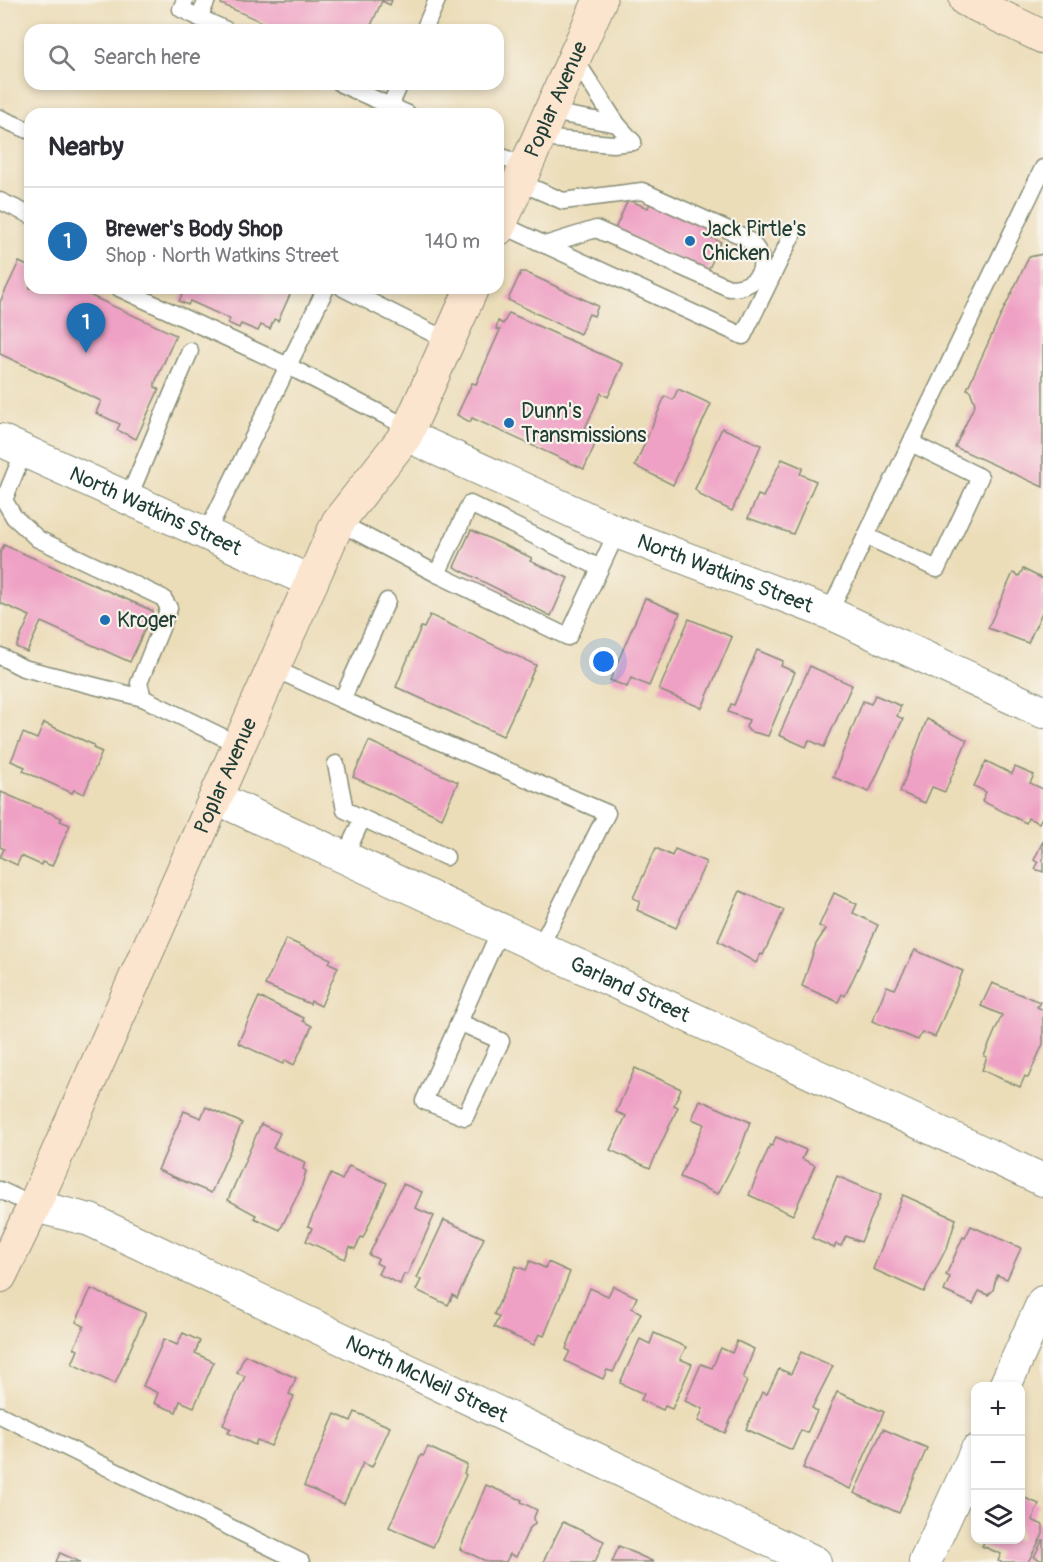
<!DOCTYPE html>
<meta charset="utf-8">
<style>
:root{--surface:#fff;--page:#f2f2f3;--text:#2b2b33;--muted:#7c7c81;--line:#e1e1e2;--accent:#1f6fb2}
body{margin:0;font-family:Pangolin,sans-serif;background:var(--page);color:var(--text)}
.controls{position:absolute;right:18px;bottom:18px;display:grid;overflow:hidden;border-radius:12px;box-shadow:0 3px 9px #0003}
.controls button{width:54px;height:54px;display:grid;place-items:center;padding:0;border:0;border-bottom:2px solid var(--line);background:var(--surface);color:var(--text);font:30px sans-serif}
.you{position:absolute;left:604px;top:662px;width:21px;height:21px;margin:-15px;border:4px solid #fff;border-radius:50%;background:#1a73e8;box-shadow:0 0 0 9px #1a73e833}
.badge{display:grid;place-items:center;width:39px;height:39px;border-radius:50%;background:var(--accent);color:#fff;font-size:20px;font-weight:700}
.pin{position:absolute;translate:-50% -50px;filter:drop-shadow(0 2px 3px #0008)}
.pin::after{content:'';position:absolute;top:32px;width:21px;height:18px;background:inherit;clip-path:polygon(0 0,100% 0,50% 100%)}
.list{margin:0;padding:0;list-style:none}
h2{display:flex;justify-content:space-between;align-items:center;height:78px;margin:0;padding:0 24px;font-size:26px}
h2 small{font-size:20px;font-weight:400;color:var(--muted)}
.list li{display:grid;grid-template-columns:39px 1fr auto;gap:18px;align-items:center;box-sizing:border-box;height:108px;padding:0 24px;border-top:2px solid var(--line)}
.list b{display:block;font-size:22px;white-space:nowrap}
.list p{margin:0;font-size:20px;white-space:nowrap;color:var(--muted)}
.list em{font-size:20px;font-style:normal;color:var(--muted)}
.icon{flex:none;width:33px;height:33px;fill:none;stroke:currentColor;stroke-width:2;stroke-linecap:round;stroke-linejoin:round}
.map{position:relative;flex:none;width:1043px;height:1562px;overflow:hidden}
.search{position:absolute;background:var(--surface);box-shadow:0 3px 9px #0003;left:24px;top:24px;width:480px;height:66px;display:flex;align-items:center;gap:15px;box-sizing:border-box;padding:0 21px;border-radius:18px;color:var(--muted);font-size:22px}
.panel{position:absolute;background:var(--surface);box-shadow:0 3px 9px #0003;left:24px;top:108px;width:480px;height:186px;border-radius:18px}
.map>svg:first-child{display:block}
.building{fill:#efa1c5}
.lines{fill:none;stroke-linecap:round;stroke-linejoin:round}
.lane-casing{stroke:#868d76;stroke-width:19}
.street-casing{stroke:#868d76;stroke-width:34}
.secondary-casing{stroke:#868d76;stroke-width:35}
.lane{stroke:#fff;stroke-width:16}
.street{stroke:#fff;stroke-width:32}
.secondary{stroke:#fce5cf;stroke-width:33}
.poi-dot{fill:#1f6fb2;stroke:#f7f3e8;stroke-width:2}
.labels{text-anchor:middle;stroke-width:4.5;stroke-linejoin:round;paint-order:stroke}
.street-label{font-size:21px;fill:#1f3d34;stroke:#f7f3e8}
.poi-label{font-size:21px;fill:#1f3d34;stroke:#f7f3e8;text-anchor:start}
</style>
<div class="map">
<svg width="1043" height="1562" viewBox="0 0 1043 1562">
<rect width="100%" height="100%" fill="#f7f3e8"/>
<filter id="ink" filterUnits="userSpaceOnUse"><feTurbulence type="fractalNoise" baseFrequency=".0167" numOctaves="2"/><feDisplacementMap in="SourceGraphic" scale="12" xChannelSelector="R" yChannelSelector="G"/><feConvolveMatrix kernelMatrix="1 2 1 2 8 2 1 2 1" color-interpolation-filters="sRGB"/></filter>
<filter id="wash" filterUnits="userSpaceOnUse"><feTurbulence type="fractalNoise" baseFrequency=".008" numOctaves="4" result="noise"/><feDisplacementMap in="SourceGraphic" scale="24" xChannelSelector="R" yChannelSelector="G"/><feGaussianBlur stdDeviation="1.35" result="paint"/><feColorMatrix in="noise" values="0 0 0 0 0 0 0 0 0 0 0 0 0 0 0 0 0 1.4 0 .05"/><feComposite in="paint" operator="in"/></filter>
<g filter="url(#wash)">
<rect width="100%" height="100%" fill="#ecddb9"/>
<g id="blocks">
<g class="building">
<polygon points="223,0 392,0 390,5 382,1 369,30 280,30 221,4"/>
<polygon points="652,198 715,227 710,237 721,242 707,273 615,229 628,200 648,208"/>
<polygon points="1043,254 1043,487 955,447 975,404 970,390 967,389 1000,317 1029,257"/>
<polygon points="19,262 30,267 30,288 74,288 176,335 155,383 155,387 159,389 136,439 117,430 120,424 96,413 101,401 0,354 0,302"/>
<polygon points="521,272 525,272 598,306 594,316 589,314 580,334 508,300"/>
<polygon points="185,288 293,288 278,321 274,319 270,329 261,325 258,331 241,324 239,328 228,323 230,319 190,301 188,305 179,301"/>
<polygon points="509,313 623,364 608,397 601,393 583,433 597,440 584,469 472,418 470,422 457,415 472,383 476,384 500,330 496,329 498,321 503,324"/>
<polygon points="678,389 711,404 673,485 635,466 665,396 673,400"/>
<polygon points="722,428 761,445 732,511 700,495 695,489"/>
<polygon points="782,459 803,468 800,474 816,481 793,534 748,518 758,495 763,497"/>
<polygon points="471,530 515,550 532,558 530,561 568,578 551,616 454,567"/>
<polygon points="4,545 153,611 130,662 41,622 27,652 16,647 30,616 0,603 0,553"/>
<polygon points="1023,569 1043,579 1043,610 1028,643 988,628 1013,573 1019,576"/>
<polygon points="645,598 680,613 649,686 631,678 627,687 610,680"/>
<polygon points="430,615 536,665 503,736 396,687 421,627 424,628"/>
<polygon points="689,619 732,637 702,708 659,690"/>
<polygon points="757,650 783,661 781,666 795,672 768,736 749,731 746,727 749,720 728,712 731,704 734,705"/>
<polygon points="810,666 852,685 824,747 809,740 806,747 779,735"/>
<polygon points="875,695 901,706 897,716 903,719 869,792 833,777 863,701 871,704"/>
<polygon points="927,719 967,740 945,792 932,787 925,803 900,792"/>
<polygon points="44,723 94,745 93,748 102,752 84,794 74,790 72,793 23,771 25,767 11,761 23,733 37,739"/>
<polygon points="369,741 458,782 442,818 353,777"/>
<polygon points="986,761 1012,774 1015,767 1034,775 1030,783 1043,789 1043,815 1039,823 1028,818 1026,823 982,801 986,792 974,786"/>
<polygon points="1,792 62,818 60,821 70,825 52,866 42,862 41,865 21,856 17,865 0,857 4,849 0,847"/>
<polygon points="1043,841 1043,872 1035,869 1038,863 1034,860"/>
<polygon points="656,848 672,856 675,849 706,862 676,928 637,910 640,901 633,898"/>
<polygon points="740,891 784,910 763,955 761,954 756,963 718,941"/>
<polygon points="834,893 857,904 853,913 878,925 845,996 842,994 838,1002 802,986 816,944 826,929 819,926"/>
<polygon points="286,939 331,959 329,963 338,967 321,1006 311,1001 310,1004 265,985"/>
<polygon points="915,950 963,971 935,1037 922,1032 918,1040 872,1021 887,986 895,989"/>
<polygon points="992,983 1040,1002 1037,1007 1043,1010 1043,1044 1028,1078 1025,1076 1020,1087 982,1070 987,1057 984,1056 1002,1015 981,1006"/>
<polygon points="259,997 304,1018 303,1021 312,1026 294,1065 285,1060 283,1064 238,1043"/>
<polygon points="635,1068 681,1089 674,1105 678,1107 650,1168 610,1150 626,1116 616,1112"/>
<polygon points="700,1100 750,1122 740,1151 718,1194 680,1177 704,1124 692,1119"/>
<polygon points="206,1107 242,1123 211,1193 158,1170 184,1111 201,1118"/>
<polygon points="261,1124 280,1133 273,1148 305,1162 303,1169 306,1171 301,1188 280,1230 254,1218 256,1215 228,1200"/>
<polygon points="776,1137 806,1150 802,1159 815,1165 793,1215 749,1195 770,1145 772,1146"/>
<polygon points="349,1166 387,1183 363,1238 361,1237 355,1249 350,1247 345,1259 306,1241 312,1228 308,1226 331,1174 342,1180"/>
<polygon points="837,1176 881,1195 861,1242 846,1236 841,1246 836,1244 834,1248 812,1238"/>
<polygon points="403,1184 422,1192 415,1208 434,1216 407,1275 404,1274 400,1284 378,1274 382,1266 376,1263 378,1259 369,1255"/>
<polygon points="903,1195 956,1219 948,1245 924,1292 873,1269"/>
<polygon points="444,1220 484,1238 457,1298 453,1295 448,1305 416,1290 421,1280 417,1278"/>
<polygon points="971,1226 1021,1248 1007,1279 997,1275 993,1290 988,1295 979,1291 973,1304 944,1291 950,1277 946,1275 963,1237 965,1238"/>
<polygon points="530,1261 545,1268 548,1262 570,1272 544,1336 539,1334 534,1345 494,1327 499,1317 494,1314 516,1266 526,1270"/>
<polygon points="613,1286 637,1297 632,1308 641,1313 613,1372 607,1370 603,1379 565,1361 570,1351 566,1349 590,1288 608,1296"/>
<polygon points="91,1289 146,1313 115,1384 72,1364 78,1350 74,1348 84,1326 76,1322"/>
<polygon points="183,1333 200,1341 195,1353 214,1362 194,1407 180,1401 176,1412 154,1403 158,1393 143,1386 164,1339 177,1345"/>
<polygon points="654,1333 686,1347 680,1359 692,1364 672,1409 665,1406 663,1410 641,1400 644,1394 620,1383 640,1339 650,1344"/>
<polygon points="737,1341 754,1349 743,1379 747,1381 725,1433 698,1421 703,1409 685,1401 701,1364 712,1368 721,1348 732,1353"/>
<polygon points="801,1352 833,1366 812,1408 817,1411 807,1433 801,1430 792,1450 746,1429 762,1392 767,1394 779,1369 791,1374"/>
<polygon points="245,1355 296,1378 289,1394 294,1396 271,1446 257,1440 255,1445 228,1433 231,1429 223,1425 245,1376 237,1373"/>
<polygon points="837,1392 884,1412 850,1489 803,1468"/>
<polygon points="355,1412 390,1427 372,1467 363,1463 344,1504 304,1486 335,1414 351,1421"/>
<polygon points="883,1429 927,1448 899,1513 854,1493"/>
<polygon points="428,1447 467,1465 464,1473 466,1475 433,1547 389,1527 421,1455 423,1456"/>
<polygon points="486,1485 522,1500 521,1502 537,1510 534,1517 535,1523 529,1529 516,1557 510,1554 506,1562 488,1562 460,1549"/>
<polygon points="1020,1496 1039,1504 1032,1520 1043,1525 1043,1534 1028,1562 1001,1562 998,1561 1001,1554 982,1546 985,1540 1020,1540"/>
<polygon points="563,1522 604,1541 595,1562 543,1562"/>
<polygon points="1043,1539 1043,1561 1034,1557"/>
<polygon points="619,1546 654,1562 612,1562"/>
<polygon points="60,1553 80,1562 56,1562"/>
</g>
</g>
</g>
<g filter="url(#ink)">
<use href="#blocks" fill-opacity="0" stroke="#868d76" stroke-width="1.5"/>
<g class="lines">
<g class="lane-casing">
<g id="lane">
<polyline points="185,0 181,9 226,30"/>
<polyline points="199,18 207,0"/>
<polyline points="424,30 437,0"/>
<polyline points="574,58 617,124 633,142"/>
<polyline points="341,84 408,114"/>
<polyline points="390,106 400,84"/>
<polyline points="550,112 617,124"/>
<polyline points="0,118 30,131"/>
<polyline points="538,138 613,144 633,142"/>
<polyline points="498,155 525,167"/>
<path d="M519 182 563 201 642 191 744 237C773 257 764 288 729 288L596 229 545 245"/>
<polyline points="0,201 30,215"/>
<polyline points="500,224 743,336 793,233"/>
<polyline points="119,288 288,366 409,428"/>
<polyline points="343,288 448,341"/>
<polyline points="24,451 4,500 14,517 38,539 163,598 169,608 139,683 143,698 239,745"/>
<polyline points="128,499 190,351"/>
<polyline points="338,522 437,574 568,637 617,532"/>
<polyline points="206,534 326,288"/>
<polyline points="866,536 937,569 980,477 911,443"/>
<polyline points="437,574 470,504 600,568"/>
<polyline points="829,613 1043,168"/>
<polyline points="0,656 23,668 143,698"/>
<polyline points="273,668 342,700 607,813 540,947"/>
<polyline points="342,700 387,601"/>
<polyline points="336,764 345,810 446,857"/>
<polyline points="345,856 362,819"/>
<polyline points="459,1022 501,1041 465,1117 424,1101 501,928"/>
<polyline points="0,1190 34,1206"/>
<polyline points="0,1415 301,1562"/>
</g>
</g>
<g class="street-casing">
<g id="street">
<path id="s1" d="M406 435 617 532 829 613 1043 712"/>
<path id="s2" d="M0 440 312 582"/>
<path id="s3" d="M216 798 1043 1180"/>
<path id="s4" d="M34 1206 90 1220 815 1562"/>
<polyline points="1005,1386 1043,1302"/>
<polyline points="925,1562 976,1451"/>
</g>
</g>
<g class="secondary-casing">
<g id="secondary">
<polyline points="966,0 1043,37"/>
<path id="s5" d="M498 229 600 0"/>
<path id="s6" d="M0 1276 34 1206 338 522 406 435 472 288"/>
</g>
</g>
<use href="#lane" class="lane"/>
<use href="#street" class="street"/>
<use href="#secondary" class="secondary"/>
</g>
</g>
<g class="poi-dot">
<circle cx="690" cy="241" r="6"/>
<circle cx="509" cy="423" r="6"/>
<circle cx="105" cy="620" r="6"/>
</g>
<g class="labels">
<g class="street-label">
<text dy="7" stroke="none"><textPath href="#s5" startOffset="142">Poplar Avenue</textPath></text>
<text dy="7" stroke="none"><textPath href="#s2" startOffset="171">North Watkins Street</textPath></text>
<text dy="7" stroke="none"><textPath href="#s1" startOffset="348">North Watkins Street</textPath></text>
<text dy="7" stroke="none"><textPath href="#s6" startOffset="549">Poplar Avenue</textPath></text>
<text dy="7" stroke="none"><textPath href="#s3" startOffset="456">Garland Street</textPath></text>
<text dy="7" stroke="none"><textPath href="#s4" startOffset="430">North McNeil Street</textPath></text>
</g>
<g class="poi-label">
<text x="702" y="236">Jack Pirtle's<tspan x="702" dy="24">Chicken</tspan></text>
<text x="521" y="418">Dunn's<tspan x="521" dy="24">Transmissions</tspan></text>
<text x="117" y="627">Kroger</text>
</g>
</g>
</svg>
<div class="controls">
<button>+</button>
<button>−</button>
<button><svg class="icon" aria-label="layers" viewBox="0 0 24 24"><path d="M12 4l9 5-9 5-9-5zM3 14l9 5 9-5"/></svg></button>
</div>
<div class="you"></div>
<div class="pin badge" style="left:86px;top:353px">1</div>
<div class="search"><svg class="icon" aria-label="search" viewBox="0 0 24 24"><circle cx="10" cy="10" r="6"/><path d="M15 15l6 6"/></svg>Search here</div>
<section class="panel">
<h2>Nearby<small></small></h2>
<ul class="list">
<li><span class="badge">1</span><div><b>Brewer's Body Shop</b><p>Shop · North Watkins Street</p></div><em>140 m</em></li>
</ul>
</section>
</div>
